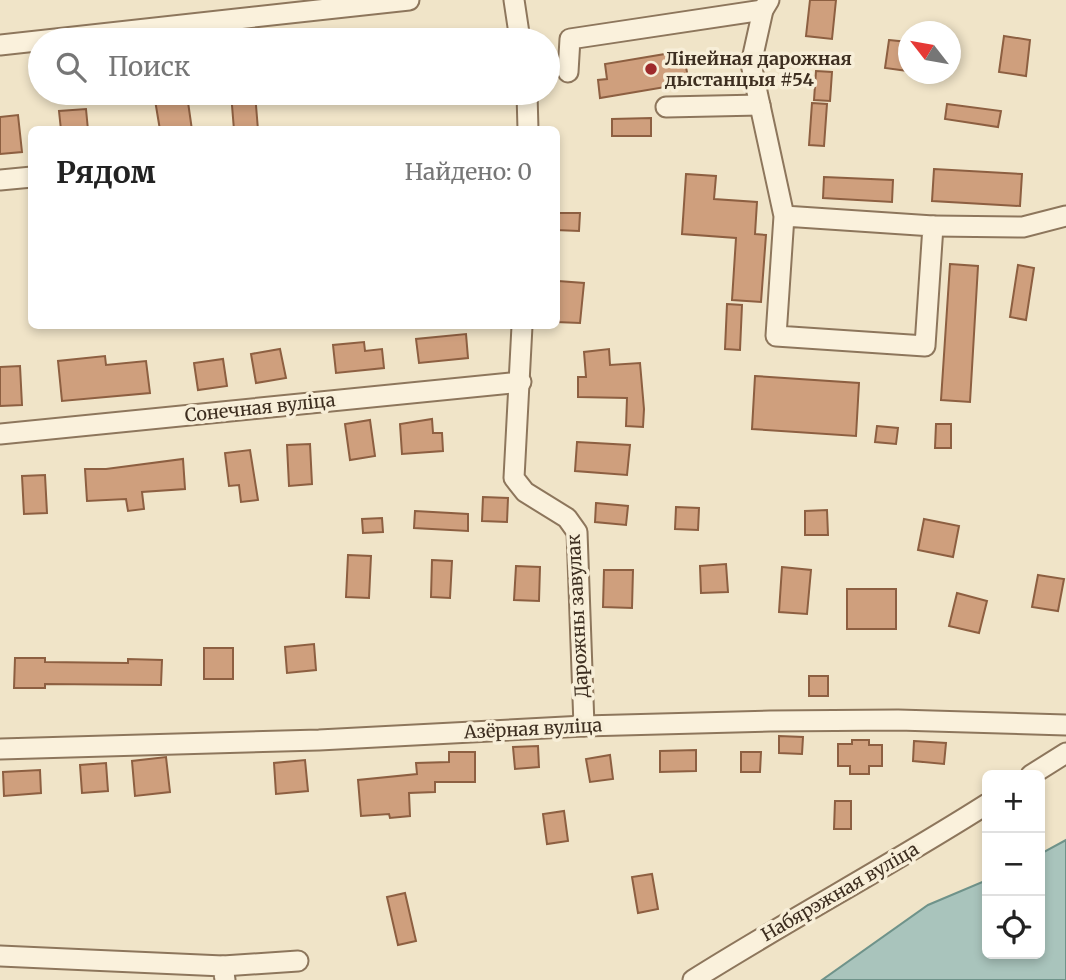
<!DOCTYPE html>
<html lang="ru">
<meta charset="utf-8">
<style>
:root{--surface:#fff;--page:#f2f2f2;--text:#222;--muted:#767676;--line:#e0e0e0}
body{margin:0;font-family:Merriweather,serif;background:var(--page);color:var(--text)}
.controls{position:absolute;right:21px;bottom:21px;display:grid;overflow:hidden;border-radius:10px;box-shadow:0 4px 10px #0003}
.controls button{width:63px;height:63px;display:grid;place-items:center;padding:0;border:0;border-bottom:2px solid var(--line);background:var(--surface);color:var(--text);font:35px sans-serif}
.compass{position:absolute;left:898px;top:21px;width:63px;height:63px;border-radius:50%;background:var(--surface);box-shadow:0 4px 10px #0003;rotate:301deg}
.list{margin:0;padding:0;list-style:none}
h2{display:flex;justify-content:space-between;align-items:center;height:91px;margin:0;padding:0 28px;font-size:30px}
h2 small{font-size:23px;font-weight:400;color:var(--muted)}
.icon{flex:none;width:38px;height:38px;fill:none;stroke:currentColor;stroke-width:2;stroke-linecap:round;stroke-linejoin:round}
.map{position:relative;flex:none;width:1066px;height:980px;overflow:hidden}
.search{position:absolute;background:var(--surface);box-shadow:0 4px 10px #0003;left:28px;top:28px;width:532px;height:77px;display:flex;align-items:center;gap:18px;box-sizing:border-box;padding:0 24px;border-radius:38px;color:var(--muted);font-size:26px}
.panel{position:absolute;background:var(--surface);box-shadow:0 4px 10px #0003;left:28px;top:126px;width:532px;height:203px;border-radius:10px}
.map>svg:first-child{display:block}
.water{fill:#a9c4bc;stroke:#6f938a;stroke-width:2}
.building{fill:#cf9f7d;stroke:#8d5f41;stroke-width:2}
.lines{fill:none;stroke-linecap:round;stroke-linejoin:round}
.minor-casing{stroke:#8d765c;stroke-width:23}
.minor{stroke:#faf1dc;stroke-width:19}
.poi-dot{fill:#9e2a2b;stroke:#f7eed8;stroke-width:2.5}
.labels{text-anchor:middle;stroke-width:7;stroke-linejoin:round;paint-order:stroke}
.poi-label{font-size:18px;font-weight:bold;fill:#3d2e20;stroke:#f7eed8;text-anchor:start}
.street-label{font-size:18px;fill:#3d2e20;stroke:#f7eed8}
</style>
<div class="map">
<svg width="1066" height="980" viewBox="0 0 1066 980">
<rect width="100%" height="100%" fill="#f0e4c8"/>
<polygon class="water" points="1066,840 1066,980 822,980 928,905 987,880 987,954 1040,954 1040,854"/>
<g class="building">
<polygon points="810,0 836,0 832,39 806,36"/>
<polygon points="1004,36 1030,40 1026,76 999,72"/>
<polygon points="889,40 908,42 908,71 885,68"/>
<polygon points="683,51 689,83 600,98 598,80 607,79 605,64"/>
<polygon points="816,71 832,72 830,101 814,100"/>
<polygon points="231,93 255,93 258,130 234,130"/>
<polygon points="187,95 192,130 160,130 155,100"/>
<polygon points="812,103 827,104 824,146 809,145"/>
<polygon points="947,104 1001,111 998,127 945,119"/>
<polygon points="86,109 88,130 61,130 59,111"/>
<polygon points="18,115 22,152 0,154 0,117"/>
<polygon points="651,118 651,136 612,136 612,119"/>
<polygon points="934,169 1022,174 1020,206 932,201"/>
<polygon points="686,174 716,176 714,199 757,202 755,234 766,235 761,302 732,300 736,238 682,234"/>
<polygon points="824,177 893,180 892,202 823,198"/>
<polygon points="556,213 580,213 579,231 556,230"/>
<polygon points="950,264 978,266 970,402 941,400"/>
<polygon points="1018,265 1034,268 1026,320 1010,317"/>
<polygon points="558,281 584,283 580,323 556,322"/>
<polygon points="727,304 742,305 740,350 725,349"/>
<polygon points="466,334 468,358 419,363 416,339"/>
<polygon points="364,342 365,351 382,349 384,368 336,373 333,345"/>
<polygon points="280,349 286,378 256,383 251,354"/>
<polygon points="609,349 610,365 640,363 644,409 643,427 626,426 627,398 578,397 578,377 586,377 584,352"/>
<polygon points="105,356 106,365 146,361 150,393 62,401 58,361"/>
<polygon points="223,359 227,386 198,390 194,363"/>
<polygon points="20,366 22,405 0,406 0,367"/>
<polygon points="755,376 859,383 856,436 752,429"/>
<polygon points="432,419 433,433 442,433 443,451 402,454 400,424"/>
<polygon points="370,420 375,456 350,460 345,424"/>
<polygon points="936,424 951,424 951,448 935,448"/>
<polygon points="877,426 898,428 896,444 875,442"/>
<polygon points="577,442 630,445 627,475 575,471"/>
<polygon points="310,444 312,484 289,486 287,445"/>
<polygon points="250,450 258,500 241,502 239,485 229,486 225,453"/>
<polygon points="183,459 185,489 142,492 144,509 128,511 126,499 87,501 85,469 106,469"/>
<polygon points="45,475 47,513 24,514 22,476"/>
<polygon points="483,497 508,498 507,522 482,521"/>
<polygon points="596,503 628,506 626,525 595,522"/>
<polygon points="676,507 699,508 698,530 675,529"/>
<polygon points="827,510 828,535 805,535 805,511"/>
<polygon points="415,511 468,514 468,531 414,528"/>
<polygon points="382,518 383,532 363,533 362,519"/>
<polygon points="924,519 959,526 953,557 918,550"/>
<polygon points="348,555 371,556 369,598 346,597"/>
<polygon points="432,560 452,561 450,598 431,597"/>
<polygon points="726,564 728,592 701,593 700,566"/>
<polygon points="516,566 540,567 539,601 514,600"/>
<polygon points="782,567 811,570 807,614 779,612"/>
<polygon points="604,570 633,570 632,608 603,607"/>
<polygon points="1038,575 1064,579 1058,611 1032,607"/>
<rect x="847" y="589" width="49" height="40"/>
<polygon points="957,593 987,601 979,633 949,626"/>
<polygon points="314,644 316,670 287,673 285,647"/>
<rect x="204" y="648" width="29" height="31"/>
<polygon points="15,658 45,658 45,662 128,663 128,659 162,660 161,685 45,684 45,688 14,688"/>
<rect x="809" y="676" width="19" height="20"/>
<polygon points="779,736 803,737 802,754 779,753"/>
<polygon points="852,740 869,740 869,745 882,745 882,766 869,766 869,774 850,774 850,766 838,766 838,744 852,744"/>
<polygon points="914,741 946,743 944,764 913,761"/>
<polygon points="538,746 539,767 515,769 513,747"/>
<polygon points="696,750 696,771 660,772 660,751"/>
<polygon points="449,752 475,752 475,782 435,782 435,792 409,793 410,816 390,818 389,814 361,816 358,780 417,774 416,763 449,762"/>
<polygon points="741,752 761,752 760,772 741,772"/>
<polygon points="610,755 613,779 590,782 586,759"/>
<polygon points="166,757 170,792 135,796 132,761"/>
<polygon points="305,760 308,791 276,794 274,763"/>
<polygon points="106,763 108,791 82,793 80,765"/>
<polygon points="40,770 41,793 4,796 3,772"/>
<polygon points="835,801 851,801 851,829 834,829"/>
<polygon points="564,811 568,841 547,844 543,814"/>
<polygon points="652,874 658,909 638,913 632,877"/>
<polygon points="405,893 416,941 398,945 387,897"/>
</g>
<g class="lines">
<g class="minor-casing">
<g id="minor">
<polyline points="514,0 520,40"/>
<polyline points="769,0 763,10 751,64 784,216 776,336 925,346 933,226 784,216"/>
<polyline points="0,45 409,0"/>
<polyline points="568,72 570,39 763,10"/>
<polyline points="527,93 528,130"/>
<polyline points="666,107 760,105"/>
<polyline points="0,180 32,177"/>
<polyline points="933,226 1023,227 1066,216"/>
<polyline points="522,326 514,478 525,492 567,518 577,532 584,726"/>
<polyline points="0,434 521,382"/>
<polyline points="0,749 319,740 584,726 770,721 898,720 1066,725"/>
<polyline points="1031,775 1066,753"/>
<polyline points="0,956 223,966 225,980"/>
<polyline points="223,966 298,961"/>
<path d="M693 980C790 919 891 865 987 804"/>
</g>
</g>
<use href="#minor" class="minor"/>
</g>
<circle class="poi-dot" cx="651" cy="69" r="7"/>
<g class="labels">
<g class="poi-label">
<text x="665" y="65">Лінейная дарожная<tspan x="665" dy="21">дыстанцыя #54</tspan></text>
</g>
<g class="street-label">
<text transform="translate(260 408) rotate(-6)" y="6">Сонечная вуліца</text>
<text transform="translate(578 616) rotate(-93)" y="6">Дарожны завулак</text>
<text transform="translate(533 729) rotate(-3)" y="6">Азёрная вуліца</text>
<text transform="translate(840 892) rotate(-30)" y="6">Набярэжная вуліца</text>
</g>
</g>
</svg>
<div class="controls">
<button>+</button>
<button>−</button>
<button><svg class="icon" aria-label="locate" viewBox="0 0 24 24"><circle cx="12" cy="12" r="6"/><path d="M12 2v4M12 18v4M2 12h4M18 12h4"/></svg></button>
</div>
<svg class="compass" viewBox="-18 -18 36 36"><path d="M0-13l5 13h-10z" fill="#e53935"/><path d="M0 13l5-13h-10z" fill="#767676"/></svg>
<div class="search"><svg class="icon" aria-label="search" viewBox="0 0 24 24"><circle cx="10" cy="10" r="6"/><path d="M15 15l6 6"/></svg>Поиск</div>
<section class="panel">
<h2>Рядом<small>Найдено: 0</small></h2>
<ul class="list">
</ul>
</section>
</div>
